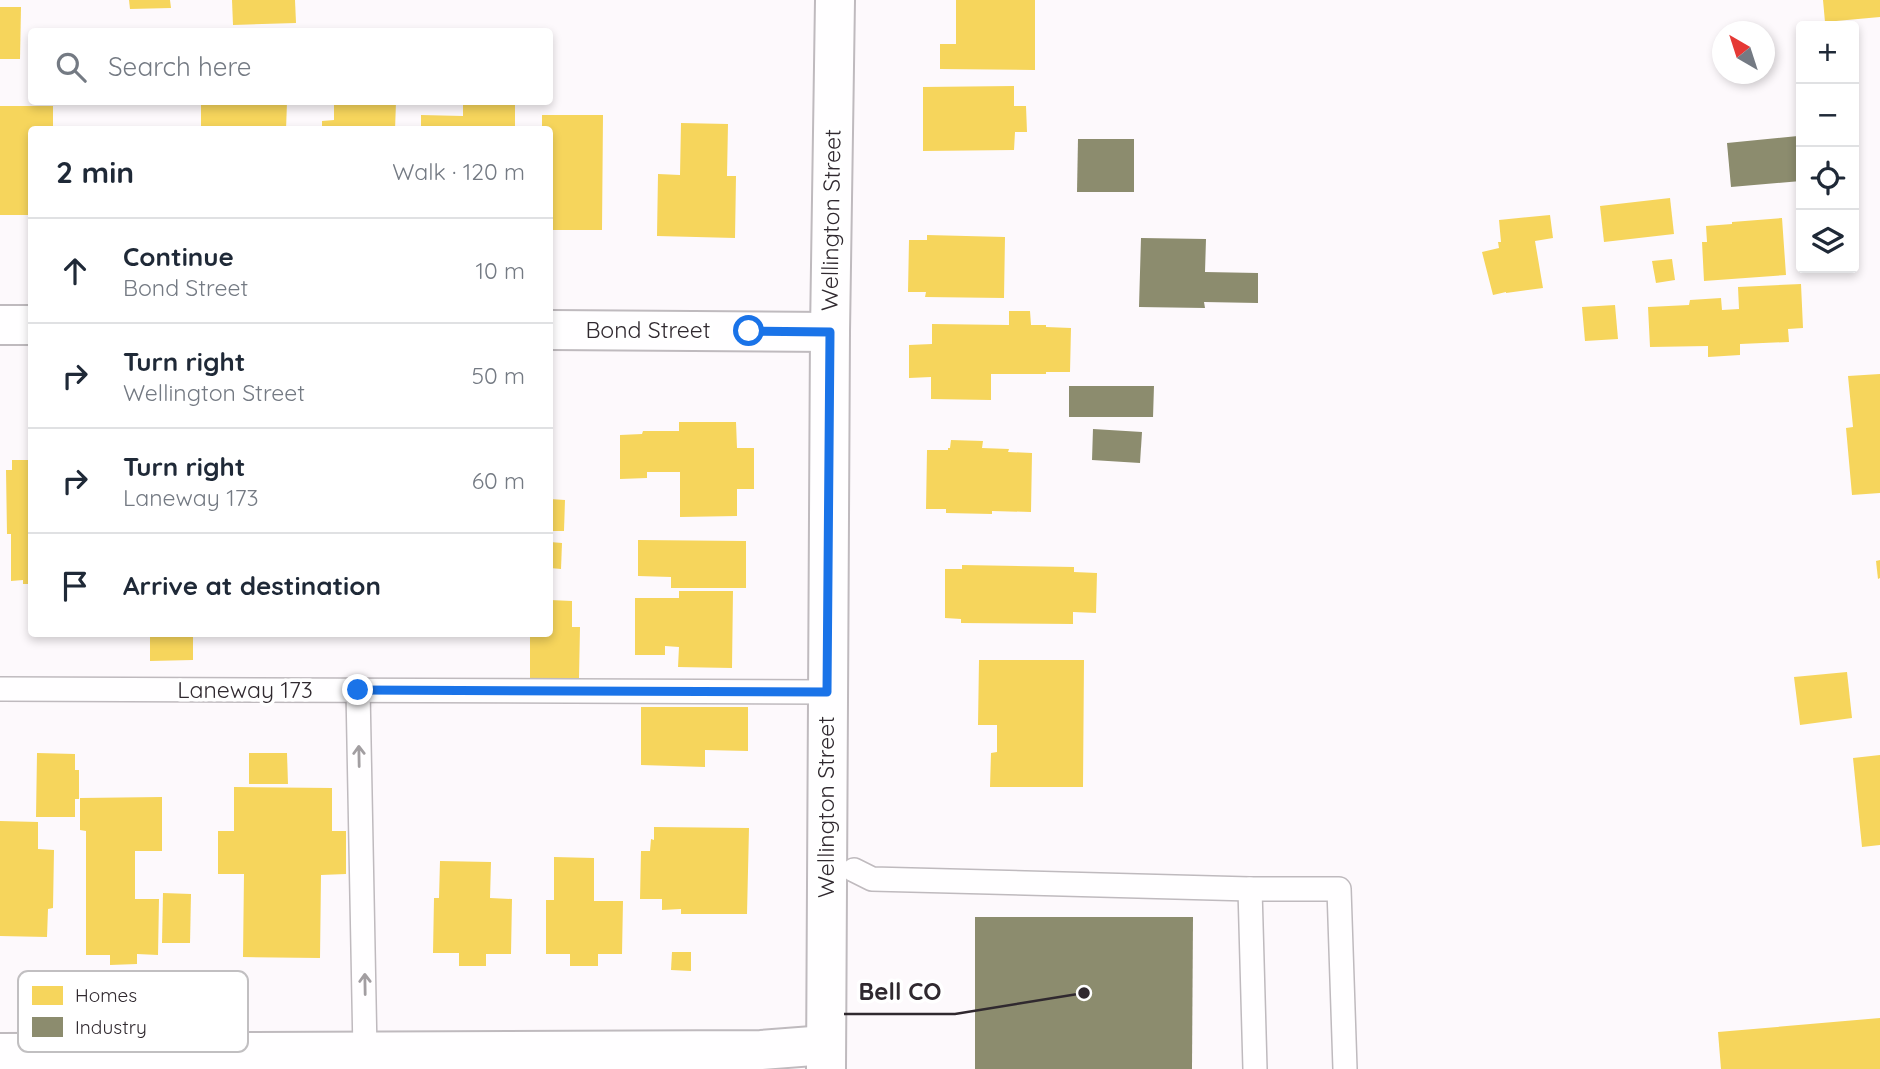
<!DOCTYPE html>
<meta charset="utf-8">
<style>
:root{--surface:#fff;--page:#f6f6f7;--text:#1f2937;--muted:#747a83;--line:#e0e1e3}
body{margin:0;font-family:Quicksand,sans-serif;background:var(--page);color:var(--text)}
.controls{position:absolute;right:21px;top:21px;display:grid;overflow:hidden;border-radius:7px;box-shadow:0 4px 10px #0003}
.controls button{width:63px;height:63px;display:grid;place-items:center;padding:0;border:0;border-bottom:2px solid var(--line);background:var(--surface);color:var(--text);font:35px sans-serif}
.compass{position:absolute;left:1712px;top:21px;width:63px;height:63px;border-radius:50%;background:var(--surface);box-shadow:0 4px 10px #0003;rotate:321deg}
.stop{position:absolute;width:21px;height:21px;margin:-16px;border:5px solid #1a73e8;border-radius:50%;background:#fff}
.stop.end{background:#1a73e8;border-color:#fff;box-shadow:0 2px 7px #0008}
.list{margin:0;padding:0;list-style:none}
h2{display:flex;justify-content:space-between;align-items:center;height:91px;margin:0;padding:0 28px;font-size:30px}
h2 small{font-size:23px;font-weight:400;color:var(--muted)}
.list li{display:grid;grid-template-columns:46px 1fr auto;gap:21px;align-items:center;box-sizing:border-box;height:105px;padding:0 28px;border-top:2px solid var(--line)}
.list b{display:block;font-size:26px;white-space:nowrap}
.list p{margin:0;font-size:23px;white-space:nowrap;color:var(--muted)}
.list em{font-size:23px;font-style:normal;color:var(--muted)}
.icon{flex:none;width:38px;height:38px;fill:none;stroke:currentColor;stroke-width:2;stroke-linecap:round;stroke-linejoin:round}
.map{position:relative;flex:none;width:1880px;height:1069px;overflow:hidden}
.search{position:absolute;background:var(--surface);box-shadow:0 4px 10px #0003;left:28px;top:28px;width:525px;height:77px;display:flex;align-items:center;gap:18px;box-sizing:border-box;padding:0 24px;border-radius:7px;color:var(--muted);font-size:26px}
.panel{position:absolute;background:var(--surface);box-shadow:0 4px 10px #0003;left:28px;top:126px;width:525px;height:511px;border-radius:7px}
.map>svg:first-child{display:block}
.homes{fill:#f6d55c}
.industry{fill:#8c8c6e}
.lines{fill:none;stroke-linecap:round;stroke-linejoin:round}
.lane-casing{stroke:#bfbabe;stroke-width:26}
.street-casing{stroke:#bfbabe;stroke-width:42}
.lane{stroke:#fffeff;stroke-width:23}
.street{stroke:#fffeff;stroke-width:38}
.oneway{stroke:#a29ea1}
.route{stroke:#1a73e8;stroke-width:9}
.labels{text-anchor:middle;stroke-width:7;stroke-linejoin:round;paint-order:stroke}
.street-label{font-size:23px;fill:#30292f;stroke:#fff}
.key{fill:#fff;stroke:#c1bfc1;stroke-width:2}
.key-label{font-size:19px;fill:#30292f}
.leader{fill:none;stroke:#30292f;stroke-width:2.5}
.callout-dot{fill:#30292f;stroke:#fff;stroke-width:2.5}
.callout-label{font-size:24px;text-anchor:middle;font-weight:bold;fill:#30292f;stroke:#fff;stroke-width:7;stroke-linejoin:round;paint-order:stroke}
</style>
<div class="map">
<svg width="1880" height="1069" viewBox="0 0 1880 1069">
<rect width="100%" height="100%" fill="#fdf9fc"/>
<g class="homes">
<polygon points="129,0 170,0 171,8 130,9"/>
<polygon points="232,0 295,0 296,23 233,25"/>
<polygon points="956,0 1035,0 1035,70 940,69 940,44 956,44"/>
<polygon points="1823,0 1880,0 1880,17 1825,22"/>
<polygon points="0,7 21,7 20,59 0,59"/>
<polygon points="1014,86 1014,106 1026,106 1027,132 1015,132 1014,150 923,151 923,87"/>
<polygon points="201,102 287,102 286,130 201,130"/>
<polygon points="334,102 396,102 395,130 322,130 322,121 334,120"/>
<polygon points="463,102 515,102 515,130 421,130 421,115 463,116"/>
<polygon points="0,106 53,106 53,130 32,130 32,215 0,215"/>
<polygon points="542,115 603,115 602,230 550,230 550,130 542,130"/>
<polygon points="681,123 728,124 727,176 736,176 735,238 657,236 658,174 680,175"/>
<polygon points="1670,198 1674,234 1604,242 1600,206"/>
<polygon points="1550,215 1553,238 1535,241 1543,288 1506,293 1506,292 1493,295 1482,252 1499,248 1498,242 1501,242 1499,220"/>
<polygon points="1782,218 1786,275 1704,281 1702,242 1707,242 1706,226 1732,224 1732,222"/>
<polygon points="927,235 1005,237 1004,298 925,297 926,292 908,292 909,240 927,240"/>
<polygon points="1672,259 1675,280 1656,283 1652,261"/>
<polygon points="1801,284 1803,328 1788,329 1789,342 1740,344 1740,355 1708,357 1708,346 1650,347 1648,307 1689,305 1690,300 1721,298 1722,310 1739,309 1738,287"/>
<polygon points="1615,305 1618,339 1585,341 1582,307"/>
<polygon points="1009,311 1030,311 1031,325 1046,325 1046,327 1071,328 1070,372 1046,372 1046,374 991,374 991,400 931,399 931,377 909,378 909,345 932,344 932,324 1009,325"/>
<polygon points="1880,374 1880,493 1852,495 1846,428 1853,427 1848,376"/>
<polygon points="679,422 736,422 737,448 754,448 754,489 737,489 737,516 680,517 680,472 647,472 647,478 620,479 620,435 642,434 643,431 679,431"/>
<polygon points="951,440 983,441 982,448 1009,449 1008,452 1032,453 1031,512 992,511 992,514 946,513 946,509 926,509 927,450 948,450 948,448 950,448"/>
<polygon points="12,460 32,460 32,584 23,584 23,580 11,581 11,534 7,534 6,470 12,470"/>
<polygon points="550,499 565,500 564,531 550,531"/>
<polygon points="638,540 746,541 746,588 671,588 671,577 638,576"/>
<polygon points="550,542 562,543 561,569 550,568"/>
<polygon points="1880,560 1880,578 1878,579 1876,561"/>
<polygon points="962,565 1074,567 1074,572 1097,573 1096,613 1073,612 1073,624 961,623 961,619 945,618 945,569 962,569"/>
<polygon points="679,591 733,591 732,668 678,667 679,647 665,646 665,655 635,655 635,598 679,598"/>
<polygon points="550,600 572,601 572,627 580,627 579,678 530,678 530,634 550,634"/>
<polygon points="150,634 193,634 193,660 150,661"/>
<polygon points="979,660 1084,660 1083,787 990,787 991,753 997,752 997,725 978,725"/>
<polygon points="1847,672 1852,718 1800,725 1794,677"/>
<polygon points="641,707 748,707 748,751 705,750 705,767 641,765"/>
<polygon points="37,753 75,754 75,770 79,770 79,799 75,799 75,817 36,817"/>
<polygon points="249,753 287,753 288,784 249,784"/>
<polygon points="1880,755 1880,845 1862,847 1853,758"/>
<polygon points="234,787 332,788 332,831 346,831 346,874 321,875 320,958 243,957 244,874 218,874 218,831 234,831"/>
<polygon points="162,797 162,851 135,851 135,899 159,899 158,955 137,954 137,964 110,965 110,955 86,955 86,831 80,830 80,798"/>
<polygon points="0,821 38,822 38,849 54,850 53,908 48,909 47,937 0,936"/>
<polygon points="654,827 749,828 747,914 681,914 681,909 662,910 662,899 640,899 641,851 650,851 651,839 654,840"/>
<polygon points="554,857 594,858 594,901 623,901 622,954 598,954 598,966 570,966 570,954 546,954 546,900 554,900"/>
<polygon points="440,861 491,862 490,898 512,899 511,954 486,954 486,966 459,966 459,953 433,953 434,898 439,898"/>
<polygon points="163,893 191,894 190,943 162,943"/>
<polygon points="672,952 691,952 691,971 671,970"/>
<polygon points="1880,1018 1880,1069 1721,1069 1718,1032"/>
</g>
<g class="industry">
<polygon points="1798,136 1801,181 1731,187 1727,143"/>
<polygon points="1078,139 1134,139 1134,192 1077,192"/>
<polygon points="1141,238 1206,239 1205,272 1258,273 1258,303 1204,302 1205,308 1139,307"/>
<polygon points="1069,386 1154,386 1153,417 1069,417"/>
<polygon points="1093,429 1142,432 1140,463 1092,460"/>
<polygon points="975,917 1193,917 1192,1069 975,1069"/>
</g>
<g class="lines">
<g class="lane-casing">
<g id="lane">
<polyline points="0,689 827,692"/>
<polyline points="358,690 365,1052"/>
<polyline points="854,870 872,879 1250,889 1339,889 1345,1069"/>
<polyline points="1250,889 1255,1069"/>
</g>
</g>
<g class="street-casing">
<g id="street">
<polyline points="0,325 32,325"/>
<polyline points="550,330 830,332"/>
<polyline points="0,1053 761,1050 826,1045"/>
<polyline points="826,1069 830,332 835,0"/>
</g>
</g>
<use href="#lane" class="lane"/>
<use href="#street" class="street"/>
</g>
<defs><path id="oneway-shaft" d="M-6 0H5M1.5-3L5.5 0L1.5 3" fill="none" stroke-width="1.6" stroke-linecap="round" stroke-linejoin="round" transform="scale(1.75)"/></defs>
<g class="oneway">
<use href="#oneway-shaft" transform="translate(359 756) rotate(-91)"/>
<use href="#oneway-shaft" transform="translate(365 984) rotate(-91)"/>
</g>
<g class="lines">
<polyline class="route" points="358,690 827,692 830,332 749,331"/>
</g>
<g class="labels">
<g class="street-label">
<text transform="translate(831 220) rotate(-89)" y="8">Wellington Street</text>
<text x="648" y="338">Bond Street</text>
<text x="245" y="698">Laneway 173</text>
<text transform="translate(826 807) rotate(-90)" y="8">Wellington Street</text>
</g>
</g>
<rect x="18" y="971" width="230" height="81" rx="10" class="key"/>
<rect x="32" y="986" width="31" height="19" fill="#f6d55c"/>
<rect x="32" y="1017" width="31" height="20" fill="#8c8c6e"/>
<g class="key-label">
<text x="75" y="1002">Homes</text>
<text x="75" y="1034">Industry</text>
</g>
<path class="leader" d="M1084 993L955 1014H844"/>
<circle class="callout-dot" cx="1084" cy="993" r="7"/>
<g class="callout-label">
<text x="900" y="1000">Bell CO</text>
</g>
</svg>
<div class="controls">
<button>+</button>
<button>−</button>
<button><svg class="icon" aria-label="locate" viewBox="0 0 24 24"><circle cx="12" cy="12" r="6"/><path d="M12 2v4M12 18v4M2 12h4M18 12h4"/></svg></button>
<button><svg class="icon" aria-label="layers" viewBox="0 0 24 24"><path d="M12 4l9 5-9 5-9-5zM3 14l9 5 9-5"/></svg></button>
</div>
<svg class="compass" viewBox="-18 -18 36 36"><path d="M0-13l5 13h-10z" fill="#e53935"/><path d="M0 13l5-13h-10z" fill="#747a83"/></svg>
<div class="stop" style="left:749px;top:331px"></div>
<div class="stop end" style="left:358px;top:690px"></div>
<div class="search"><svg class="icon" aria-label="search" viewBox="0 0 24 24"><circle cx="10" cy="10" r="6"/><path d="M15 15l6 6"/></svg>Search here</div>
<section class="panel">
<h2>2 min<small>Walk · 120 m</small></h2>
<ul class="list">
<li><svg class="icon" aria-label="ahead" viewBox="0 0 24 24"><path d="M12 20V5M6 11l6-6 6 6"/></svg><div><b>Continue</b><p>Bond Street</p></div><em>10 m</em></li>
<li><svg class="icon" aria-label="right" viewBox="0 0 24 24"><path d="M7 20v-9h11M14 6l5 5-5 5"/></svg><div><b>Turn right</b><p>Wellington Street</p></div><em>50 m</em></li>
<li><svg class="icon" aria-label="right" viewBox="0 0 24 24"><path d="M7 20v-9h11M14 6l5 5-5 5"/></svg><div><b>Turn right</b><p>Laneway 173</p></div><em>60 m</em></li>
<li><svg class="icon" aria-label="arrive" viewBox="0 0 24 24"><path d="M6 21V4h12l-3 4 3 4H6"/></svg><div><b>Arrive at destination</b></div></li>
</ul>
</section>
</div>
